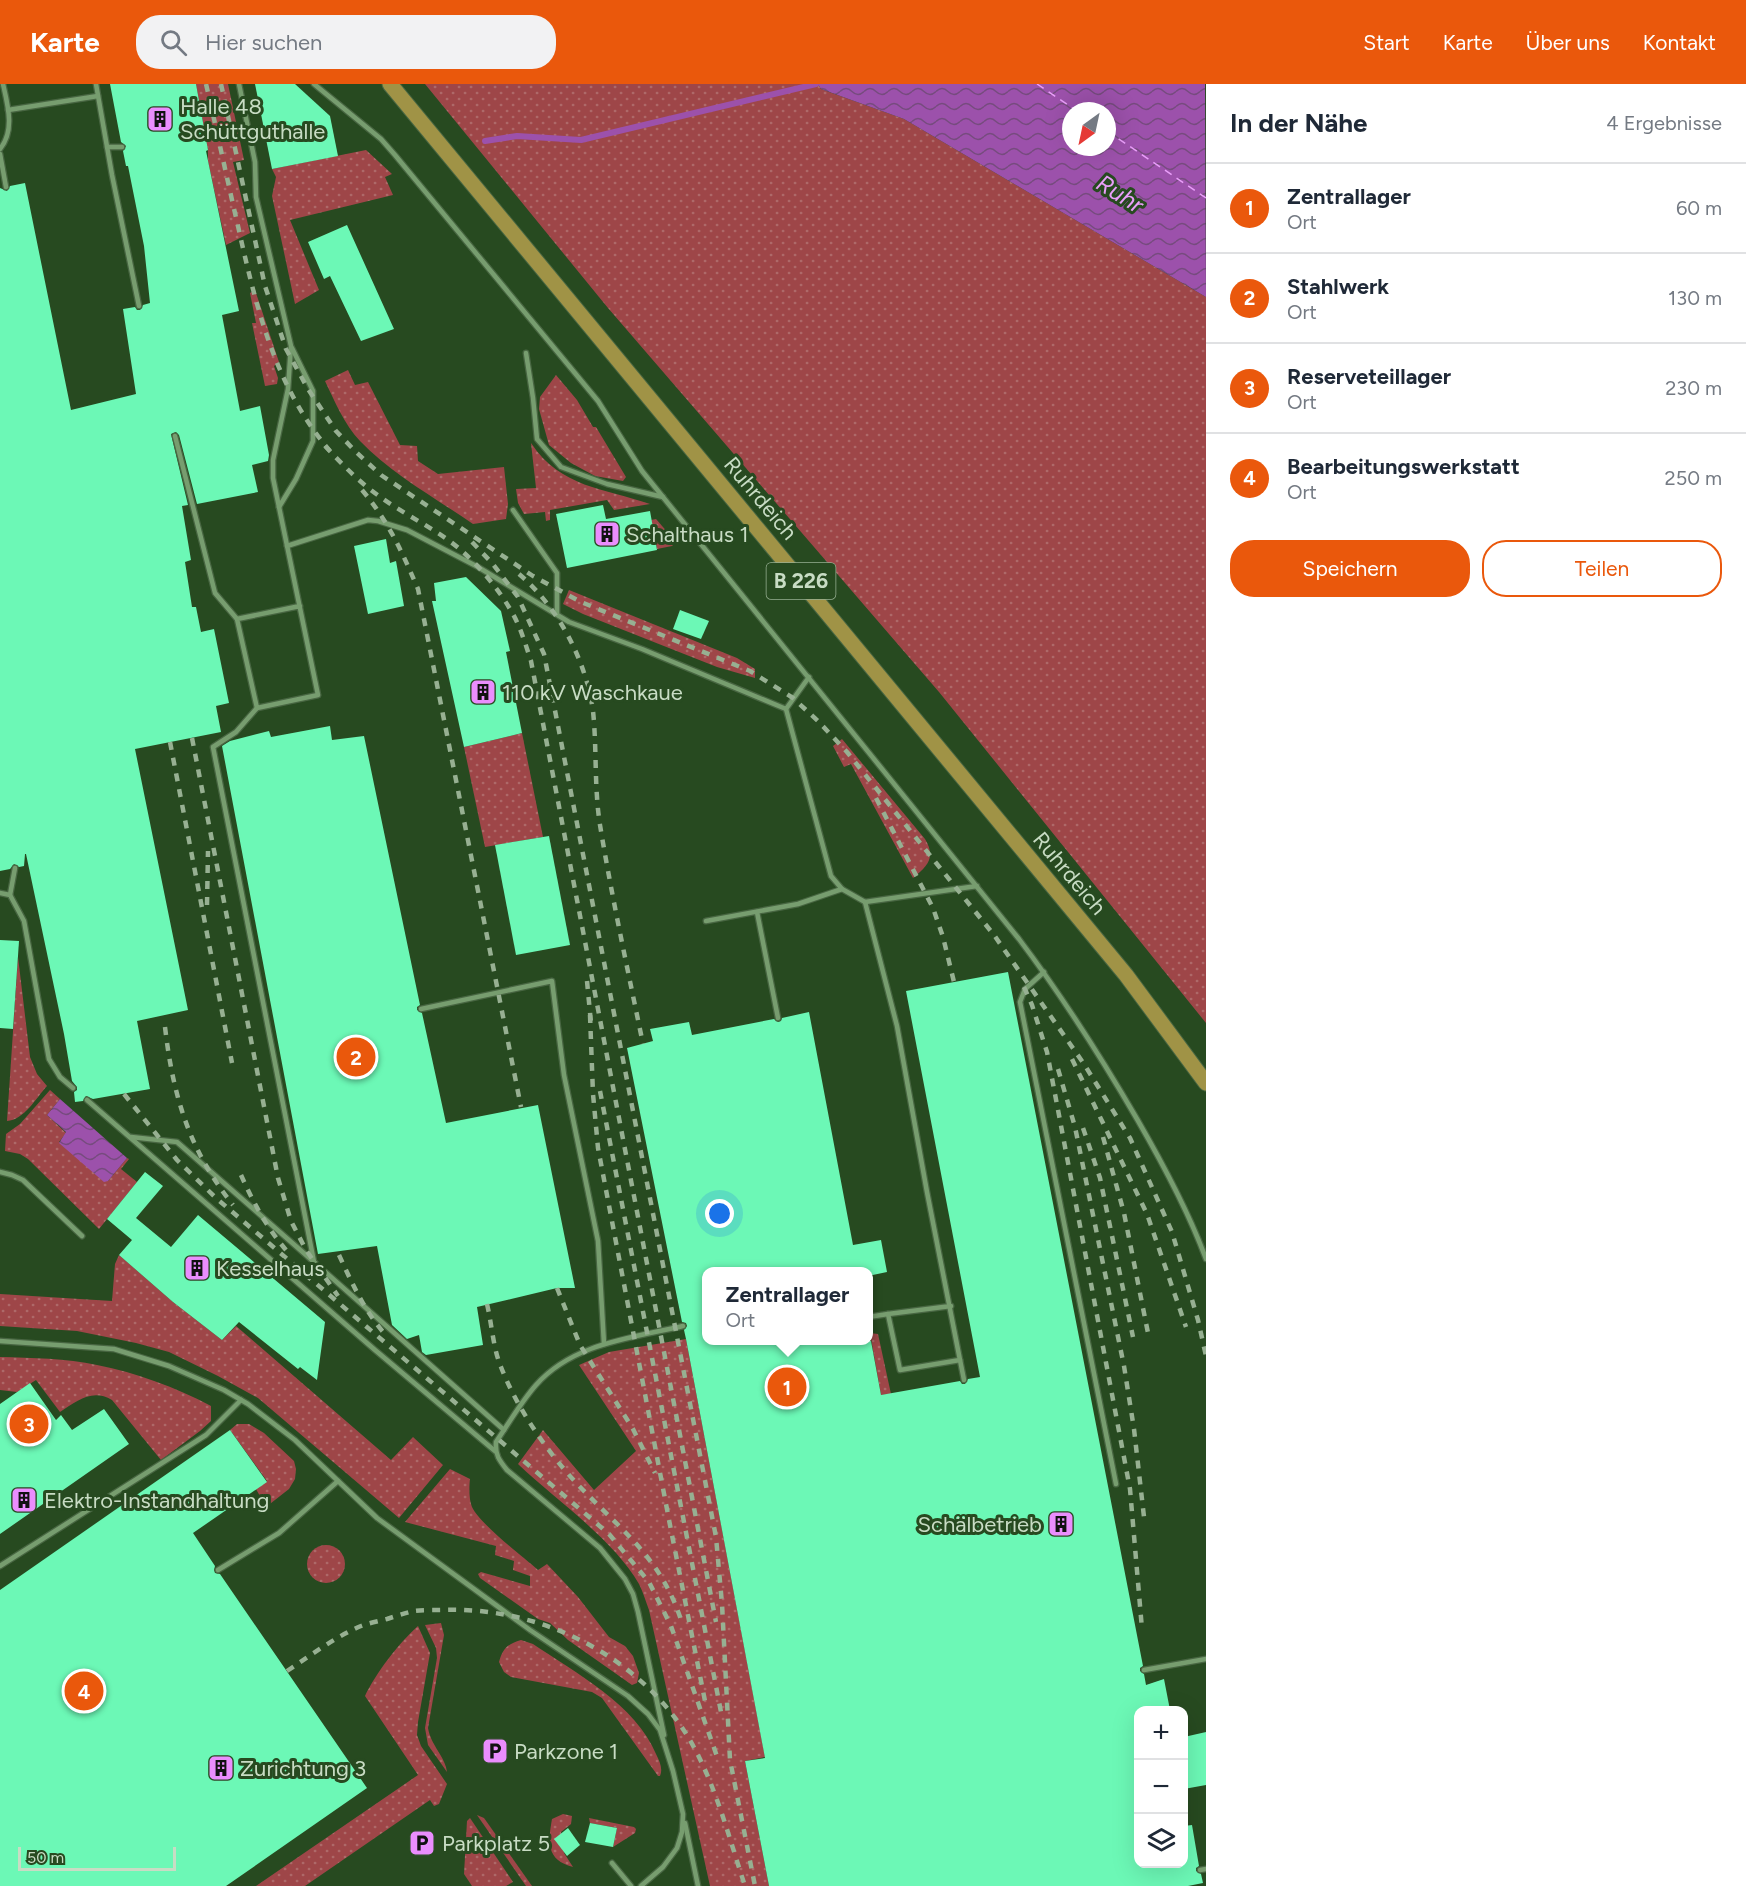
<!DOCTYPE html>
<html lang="de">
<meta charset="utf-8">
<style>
:root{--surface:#fff;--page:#f2f2f3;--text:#1f2937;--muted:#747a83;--line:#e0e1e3;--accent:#ea580c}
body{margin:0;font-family:Figtree,sans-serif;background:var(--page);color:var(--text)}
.controls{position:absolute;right:18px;bottom:18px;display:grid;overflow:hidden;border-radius:12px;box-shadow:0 6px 24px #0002}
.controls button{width:54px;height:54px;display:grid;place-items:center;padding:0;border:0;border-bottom:2px solid var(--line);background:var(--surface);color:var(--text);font:30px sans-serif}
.compass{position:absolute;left:1062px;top:18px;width:54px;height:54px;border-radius:50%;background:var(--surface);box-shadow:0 6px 24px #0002;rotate:213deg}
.scale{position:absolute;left:18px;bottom:15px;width:158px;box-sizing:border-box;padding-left:6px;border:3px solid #c8dcc4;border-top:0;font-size:16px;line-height:21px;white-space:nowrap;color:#c8dcc4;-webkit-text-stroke:4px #274a20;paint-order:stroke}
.you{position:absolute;left:720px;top:1130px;width:21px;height:21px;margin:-15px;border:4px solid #fff;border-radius:50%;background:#1a73e8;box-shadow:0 0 0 9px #1a73e833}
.badge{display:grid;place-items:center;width:39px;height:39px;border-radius:50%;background:var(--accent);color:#fff;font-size:20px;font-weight:700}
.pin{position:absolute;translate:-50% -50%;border:3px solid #fff;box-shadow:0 2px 6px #0006}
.popup{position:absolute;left:702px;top:1183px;width:171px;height:78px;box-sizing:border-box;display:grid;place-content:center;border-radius:12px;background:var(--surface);filter:drop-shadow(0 2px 4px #0005);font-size:20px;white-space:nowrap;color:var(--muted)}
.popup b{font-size:22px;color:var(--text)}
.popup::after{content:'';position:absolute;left:50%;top:100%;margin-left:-12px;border:12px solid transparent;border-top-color:var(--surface)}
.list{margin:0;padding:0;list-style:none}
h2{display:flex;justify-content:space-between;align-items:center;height:78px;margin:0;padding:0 24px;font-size:26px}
h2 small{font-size:20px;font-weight:400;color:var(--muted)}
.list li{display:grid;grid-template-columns:39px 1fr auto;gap:18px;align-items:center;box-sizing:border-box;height:90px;padding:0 24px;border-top:2px solid var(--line)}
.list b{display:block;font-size:22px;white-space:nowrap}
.list p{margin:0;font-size:20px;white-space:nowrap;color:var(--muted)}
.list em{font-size:20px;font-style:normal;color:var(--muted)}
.actions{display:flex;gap:12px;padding:18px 24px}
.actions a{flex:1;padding:14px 0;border:2px solid var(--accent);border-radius:24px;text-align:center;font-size:21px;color:var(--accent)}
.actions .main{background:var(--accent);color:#fff}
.icon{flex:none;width:33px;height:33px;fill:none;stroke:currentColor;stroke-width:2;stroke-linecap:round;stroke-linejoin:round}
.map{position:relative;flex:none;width:1206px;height:1802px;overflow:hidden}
header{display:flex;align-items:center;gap:36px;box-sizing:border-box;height:84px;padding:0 30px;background:var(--accent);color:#fff}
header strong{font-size:28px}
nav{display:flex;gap:33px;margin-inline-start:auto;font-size:21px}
.search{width:420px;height:54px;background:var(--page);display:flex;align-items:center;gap:15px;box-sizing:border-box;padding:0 21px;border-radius:24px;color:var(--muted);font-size:22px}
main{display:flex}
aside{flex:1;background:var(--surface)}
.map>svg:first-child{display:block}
.grass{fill:url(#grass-dots)}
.water{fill:url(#water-waves);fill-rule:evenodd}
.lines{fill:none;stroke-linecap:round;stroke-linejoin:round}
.stream{stroke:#9c51ab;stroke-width:6}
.ferry{stroke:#e99ef9;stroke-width:1.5;stroke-dasharray:8 6;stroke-linecap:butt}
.building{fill:#6cf8b6}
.service-casing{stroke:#486642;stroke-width:7}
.primary-casing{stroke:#486642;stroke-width:17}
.service{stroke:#779d6f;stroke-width:4.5}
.primary{stroke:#a09346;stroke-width:15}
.rail{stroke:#97b092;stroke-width:4.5;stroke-dasharray:8 8;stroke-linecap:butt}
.labels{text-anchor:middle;stroke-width:6;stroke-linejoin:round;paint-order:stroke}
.shield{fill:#274a20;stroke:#98b093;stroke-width:1.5}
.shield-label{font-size:21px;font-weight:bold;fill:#c8dcc4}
.poi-label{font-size:22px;fill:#c8dcc4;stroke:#274a20;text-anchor:start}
.street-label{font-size:22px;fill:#c8dcc4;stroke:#274a20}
.water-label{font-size:24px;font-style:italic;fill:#e99ef9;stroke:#274a20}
</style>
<header>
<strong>Karte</strong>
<div class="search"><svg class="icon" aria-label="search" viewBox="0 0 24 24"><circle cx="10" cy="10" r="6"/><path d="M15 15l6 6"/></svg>Hier suchen</div>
<nav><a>Start</a><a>Karte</a><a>Über uns</a><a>Kontakt</a></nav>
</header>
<main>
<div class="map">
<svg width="1206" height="1802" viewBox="0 0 1206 1802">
<defs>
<pattern id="grass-dots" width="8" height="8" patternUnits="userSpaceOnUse" patternTransform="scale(1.5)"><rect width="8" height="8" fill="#9e4648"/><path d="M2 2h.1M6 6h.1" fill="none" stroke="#ae6969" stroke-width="1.8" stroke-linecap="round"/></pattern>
<pattern id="water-waves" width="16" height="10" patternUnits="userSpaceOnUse" patternTransform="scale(1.5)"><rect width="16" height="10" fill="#9c51ab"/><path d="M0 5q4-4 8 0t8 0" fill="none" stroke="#764b7e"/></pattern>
</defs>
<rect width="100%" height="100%" fill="#274a20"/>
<g class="grass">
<polygon points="196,0 228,0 244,76 233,78 250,149 226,161 208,77 208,66"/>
<polygon points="425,0 818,0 821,5 904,35 1206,213 1206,939 939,608 608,224"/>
<polygon points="366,66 392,90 385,93 393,111 290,136 319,206 295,220 272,112 276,93 272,85"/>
<polygon points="255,206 279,278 274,282 278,294 277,300 265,302 252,239 256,239 250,209"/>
<path d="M348 286 355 301 368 298 400 361 417 362 418 377 438 390 504 383 508 420 506 435 473 440C437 415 390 389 360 357 344 340 335 318 325 297Z"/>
<polygon points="556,291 577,316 593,343 596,343 626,393 623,397 595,392 571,379 549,361 539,325 540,313"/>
<path d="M531 359C561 404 604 404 650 420L614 426 607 416 550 426V436L546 437 545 428 524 430 518 419 516 405 536 404Z"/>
<polygon points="656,435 676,458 672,462 657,465 651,436"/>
<polygon points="569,506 737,574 755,585 755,594 717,583 583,530 563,520"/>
<polygon points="522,649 543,753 485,763 464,663"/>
<path d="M842 655 925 755C936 773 928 782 913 794L851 680 844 683 833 662Z"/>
<path d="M18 873 30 973 37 990 47 1002C36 1014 24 1036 7 1037Z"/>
<polygon points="50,1006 60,1015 47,1031 66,1049 59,1058 108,1097 127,1074 129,1075 121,1085 137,1098 99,1145 28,1075 20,1070 5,1067 6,1050 20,1040"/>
<polygon points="119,1171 173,1218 222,1256 236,1242 391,1376 413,1353 443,1381 399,1434 258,1314 218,1292 169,1268 136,1259 77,1247 0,1242 0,1210 112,1217 115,1180"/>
<polygon points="870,1249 878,1250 891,1310 881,1311"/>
<path d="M686 1255 765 1673 745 1677 769 1802H710L649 1526C646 1518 643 1508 639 1500 613 1455 556 1416 518 1380L543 1346 594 1406 636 1367 579 1281 609 1268Z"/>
<path d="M0 1273C32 1274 66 1274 97 1281 137 1289 175 1303 211 1322V1337L200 1347 161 1376 112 1316C92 1304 77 1317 60 1328L36 1296 17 1308 0 1306Z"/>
<polygon points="237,1340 249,1340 264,1349 294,1377 296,1385 295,1395 289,1405 266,1423 256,1405 267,1397 230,1346"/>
<path d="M450 1385 470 1395C469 1403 469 1416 472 1423 480 1440 522 1472 538 1486L547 1480 578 1513 609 1553 625 1562 633 1572 639 1589 637 1599 632 1601 568 1556 550 1539 538 1535 480 1494 478 1490 481 1488 530 1502V1492L513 1486 514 1477 495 1471 496 1462 405 1438Z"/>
<circle cx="326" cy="1480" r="19"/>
<path d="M441 1539 444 1551 428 1644C431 1662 445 1672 447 1688L428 1661 425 1644 437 1574 436 1564 425 1541Z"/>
<path d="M418 1542 430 1569 418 1638 417 1651 421 1662 447 1700 439 1720 434 1722 430 1716 305 1802H256L418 1691 365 1612C376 1589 398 1560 418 1542Z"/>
<path d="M521 1556 533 1560C576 1589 636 1621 656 1670 660 1678 663 1685 660 1692H658L602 1614 592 1608 511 1593 504 1588 499 1578C503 1564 508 1560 521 1556Z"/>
<path d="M563 1730 572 1732 571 1740 561 1748 564 1769 573 1783C546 1776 548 1758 552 1735Z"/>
<polygon points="477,1731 484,1734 532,1802 526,1802"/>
<polygon points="470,1734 513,1798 506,1802 472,1802 464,1790 467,1737"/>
<polygon points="589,1734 634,1743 636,1745 635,1749 613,1763 617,1744 590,1739"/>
</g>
<g class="water">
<path d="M818 0H1205L1206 213 904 35 821 5ZM1071 27H1107V63H1071Z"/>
<polygon points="60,1015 127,1074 108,1097 104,1098 59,1059 66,1048 47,1031"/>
</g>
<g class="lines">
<polyline class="stream" points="485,57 517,52 581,56 816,0"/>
<g class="ferry">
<polyline points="1037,0 1077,27"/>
<polyline points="1107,47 1206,114"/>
</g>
</g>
<g class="building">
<polygon points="110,0 196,0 208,66 206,67 239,227 222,231 240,327 260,322 269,371 268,377 252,381 258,408 197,420 179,351 176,348 171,350 188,421 182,422 191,476 185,478 192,523 196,523 201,548 214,545 229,619 216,622 221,648 135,665 188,926 137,937 150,1005 93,1015 86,1012 83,1017 75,1018 74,1008 77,1006 77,1003 72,997 64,950 26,770 25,770 24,782 19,783 14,780 10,785 0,787 0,104 7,107 10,102 25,99 71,326 136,310 123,225 135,223 137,226 140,226 143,221 150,219 144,162 128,82 126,82 123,67 126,62 121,58"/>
<polygon points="255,0 295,0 330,32 338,72 272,85"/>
<polygon points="347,141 394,245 361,257 330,192 324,195 308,158"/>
<polygon points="603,421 606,435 650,427 657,466 567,484 556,430"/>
<polygon points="386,455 390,479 396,477 404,522 368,530 354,462"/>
<polygon points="466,493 501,527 510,567 506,568 522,649 464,663 432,517 436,517 434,499"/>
<polygon points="680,526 709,537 701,555 673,545"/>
<polygon points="330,642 332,656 364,652 420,921 417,923 417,926 422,929 446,1039 538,1021 575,1204 557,1204 477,1223 483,1261 426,1271 422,1268 419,1251 407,1255 392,1241 377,1162 318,1170 222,662 230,657 269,647 271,653"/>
<polygon points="549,752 570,861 516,871 495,761"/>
<polygon points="0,856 19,857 13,945 0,944"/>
<polygon points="1008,888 1143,1582 1140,1584 1140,1587 1144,1590 1146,1601 1164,1595 1170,1626 1138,1626 1138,1779 1184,1779 1184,1742 1192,1741 1199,1782 1196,1784 1196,1787 1201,1790 1203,1799 1188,1802 769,1802 745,1677 765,1674 686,1255 684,1246 687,1242 686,1239 682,1238 627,964 653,957 650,945 689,938 692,951 774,935 778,938 781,937 782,934 809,928 853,1161 881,1156 887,1188 868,1192 868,1188 706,1188 706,1257 871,1257 881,1311 960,1297 962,1300 965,1300 968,1295 980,1293 906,907"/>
<polygon points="145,1088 163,1102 136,1134 171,1163 198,1131 325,1238 317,1296 300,1283 298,1285 239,1238 222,1256 173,1218 119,1171 132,1156 107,1135"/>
<polygon points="30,1299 56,1336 61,1331 72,1346 104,1325 129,1360 0,1450 0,1320"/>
<polygon points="230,1346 267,1398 193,1449 215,1482 214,1486 215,1489 220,1490 367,1704 226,1802 0,1802 0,1506"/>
<polygon points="1206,1648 1206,1701 1184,1705 1184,1653"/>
<polygon points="590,1739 617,1744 613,1763 585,1758"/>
<polygon points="568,1744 580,1761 567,1772 554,1755"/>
</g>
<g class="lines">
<g class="service-casing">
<g id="service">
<polyline points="96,0 112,91 139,222"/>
<polyline points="239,0 255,78 256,113 291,262 288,305 273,376 273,394 318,611 257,624 237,535 300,522"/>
<path d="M314 0 381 55 395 71 598 317 642 387 1019 855C1062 912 1101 973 1137 1035 1163 1080 1188 1126 1206 1175"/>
<polyline points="8,26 98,12"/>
<polyline points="107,63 122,63"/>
<path d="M0 65C15 47 8 22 3 0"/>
<polyline points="0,70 6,103"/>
<polyline points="526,269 533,314 537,355 561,383 607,400 663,413"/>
<polyline points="175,352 215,509 237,535"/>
<polyline points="279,423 296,395 313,357 313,307 292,264"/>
<polyline points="513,426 557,489 557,529"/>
<polyline points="287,462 368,436 378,437 407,446 478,483 569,538 642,565 786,625 809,593"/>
<polyline points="257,624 236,648 213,663 314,1178 504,1346"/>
<polyline points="786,625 831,792 842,805 865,818 977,802"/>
<polyline points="0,809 10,811 24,837 49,975 60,993 73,1004"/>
<polyline points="10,811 15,784"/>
<polyline points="865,818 897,942 927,1108 960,1276 900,1286 888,1230 951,1222"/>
<polyline points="757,828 778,934"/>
<polyline points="706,837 798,820 842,805"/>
<polyline points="1044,888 1025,905 1020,918 1116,1400"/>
<polyline points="421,925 552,897 564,991 598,1157 604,1260"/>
<polyline points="87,1016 375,1266 495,1367"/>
<polyline points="131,1053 177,1058 314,1178"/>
<polyline points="0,1088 12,1091 23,1096 82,1152"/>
<polyline points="868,1233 888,1230"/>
<polyline points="0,1257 114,1265 169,1282 224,1306 248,1320 295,1356 377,1434 530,1546 628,1612 648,1630 660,1646 673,1687 683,1730 682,1748 677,1764 663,1783 641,1802"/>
<polyline points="960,1276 964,1296"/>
<polyline points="0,1482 206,1351 241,1316"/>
<polyline points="218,1486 279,1449 338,1397"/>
<polyline points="1144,1586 1206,1575"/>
<path d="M664 1651 638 1528 633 1510 625 1495 600 1464 507 1386C499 1376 495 1371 496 1358 509 1339 521 1318 536 1301 573 1259 632 1254 683 1242"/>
<polyline points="685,1739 698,1802"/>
<polyline points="612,1779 631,1802"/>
<polyline points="1200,1786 1206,1785"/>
</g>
</g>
<g class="primary-casing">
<polyline id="primary" points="390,0 1126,891 1206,999"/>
</g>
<use href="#service" class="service"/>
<use href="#primary" class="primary"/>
<g class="rail">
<path d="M206 0C217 47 227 95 238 142 256 223 275 303 330 367"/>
<polyline points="221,0 265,202 286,265 308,305 336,347 356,368 381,391 533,492 581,518 750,587 793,614 818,637 847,668 994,851 1084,980 1130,1054 1172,1148 1198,1236 1206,1272"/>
<path d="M325 362C342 380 359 398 379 412 406 432 439 446 463 468 480 483 499 506 510 525 520 541 525 559 531 577L716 1538"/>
<path d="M362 406C389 438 402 468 418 505L521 1023"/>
<polyline points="472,458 492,479 518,513 544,570 716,1453 722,1520 730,1676 755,1802"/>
<path d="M519 490C558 523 586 576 593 627 597 665 594 703 600 741 612 814 628 887 643 960"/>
<polyline points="192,654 278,1094 291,1137 306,1166 338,1212"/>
<polyline points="170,658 232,979"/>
<polyline points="876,714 933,824 943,853 954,898"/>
<polyline points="207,821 208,767"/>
<polyline points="587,897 591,939"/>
<polyline points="1024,903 1032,921 1047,968 1130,1405 1142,1545"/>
<polyline points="590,931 593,1010 598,1064 670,1441 706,1622"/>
<path d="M165 943C173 1012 189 1066 233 1121"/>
<polyline points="1072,975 1147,1130 1186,1243"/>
<polyline points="1058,985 1075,1043 1124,1282 1134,1345 1144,1433"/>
<polyline points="600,1007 721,1628"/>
<polyline points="124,1010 177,1076 216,1114 609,1450 649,1498 671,1542 719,1678"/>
<polyline points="1083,1044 1100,1094 1133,1253"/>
<polyline points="1103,1053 1124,1129 1148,1249"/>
<path d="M241 1091C253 1118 267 1144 286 1166"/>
<path d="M339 1171C352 1199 364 1226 384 1249"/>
<polyline points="557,1204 580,1261 633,1345 655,1389"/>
<path d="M487 1220C492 1241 493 1264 501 1283 518 1327 552 1375 585 1408 627 1451 663 1478 682 1539"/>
<path d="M287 1587C311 1571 335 1553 361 1542 369 1539 379 1537 387 1535 396 1532 405 1529 414 1527 422 1526 432 1526 441 1526 533 1522 627 1565 681 1642 713 1689 727 1748 745 1802"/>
</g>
</g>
<defs>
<g id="building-square" transform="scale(1.35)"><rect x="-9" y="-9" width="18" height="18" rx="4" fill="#ea8dfd" stroke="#274a20"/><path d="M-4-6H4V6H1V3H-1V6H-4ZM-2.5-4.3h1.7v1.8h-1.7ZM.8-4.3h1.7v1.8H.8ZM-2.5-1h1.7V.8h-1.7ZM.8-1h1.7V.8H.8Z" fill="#111"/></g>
<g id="parking-square" transform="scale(1.35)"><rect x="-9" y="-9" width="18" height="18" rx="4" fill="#ea8dfd" stroke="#274a20"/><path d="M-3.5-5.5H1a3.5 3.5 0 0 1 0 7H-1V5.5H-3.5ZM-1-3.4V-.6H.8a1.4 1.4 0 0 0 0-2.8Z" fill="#111"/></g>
</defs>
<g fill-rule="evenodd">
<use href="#building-square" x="160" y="35"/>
<use href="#building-square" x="607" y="450"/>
<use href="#building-square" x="483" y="608"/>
<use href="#building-square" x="197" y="1184"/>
<use href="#building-square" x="24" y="1416"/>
<use href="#building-square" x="1061" y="1440"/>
<use href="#parking-square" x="495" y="1667"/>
<use href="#building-square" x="221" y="1684"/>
<use href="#parking-square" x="422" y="1759"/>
</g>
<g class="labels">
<rect class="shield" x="766.5" y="479" width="69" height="36" rx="4.5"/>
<g class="shield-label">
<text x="801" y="504">B 226</text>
</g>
<g class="poi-label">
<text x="180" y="30">Halle 48<tspan x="180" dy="25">Schüttguthalle</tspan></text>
<text x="626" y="458">Schalthaus 1</text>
<text x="502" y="616">110 kV Waschkaue</text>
<text x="216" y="1192">Kesselhaus</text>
<text x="44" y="1424">Elektro-Instandhaltung</text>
<text x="1042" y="1448" text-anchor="end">Schälbetrieb</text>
<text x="514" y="1675">Parkzone 1</text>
<text x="240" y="1692">Zurichtung 3</text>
<text x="442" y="1767">Parkplatz 5</text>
</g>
<g class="street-label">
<text transform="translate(761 414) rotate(50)" y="8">Ruhrdeich</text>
<text transform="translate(1070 789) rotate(50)" y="8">Ruhrdeich</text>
</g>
<g class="water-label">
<text transform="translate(1120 110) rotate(32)" y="8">Ruhr</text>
</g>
</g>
</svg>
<div class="controls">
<button>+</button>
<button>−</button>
<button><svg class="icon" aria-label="layers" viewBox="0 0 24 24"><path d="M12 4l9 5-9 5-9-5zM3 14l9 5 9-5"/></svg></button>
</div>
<svg class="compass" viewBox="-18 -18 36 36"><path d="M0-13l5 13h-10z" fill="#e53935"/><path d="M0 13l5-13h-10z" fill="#747a83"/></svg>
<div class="scale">50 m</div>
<div class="you"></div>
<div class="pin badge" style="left:787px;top:1303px">1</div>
<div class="popup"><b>Zentrallager</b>Ort</div>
<div class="pin badge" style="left:356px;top:973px">2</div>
<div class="pin badge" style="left:29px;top:1340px">3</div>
<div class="pin badge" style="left:84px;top:1607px">4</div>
</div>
<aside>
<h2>In der Nähe<small>4 Ergebnisse</small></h2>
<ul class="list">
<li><span class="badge">1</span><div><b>Zentrallager</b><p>Ort</p></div><em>60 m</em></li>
<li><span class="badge">2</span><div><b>Stahlwerk</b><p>Ort</p></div><em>130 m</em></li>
<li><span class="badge">3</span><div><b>Reserveteillager</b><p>Ort</p></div><em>230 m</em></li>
<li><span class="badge">4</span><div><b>Bearbeitungswerkstatt</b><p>Ort</p></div><em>250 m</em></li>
</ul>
<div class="actions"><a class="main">Speichern</a><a>Teilen</a></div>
</aside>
</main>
